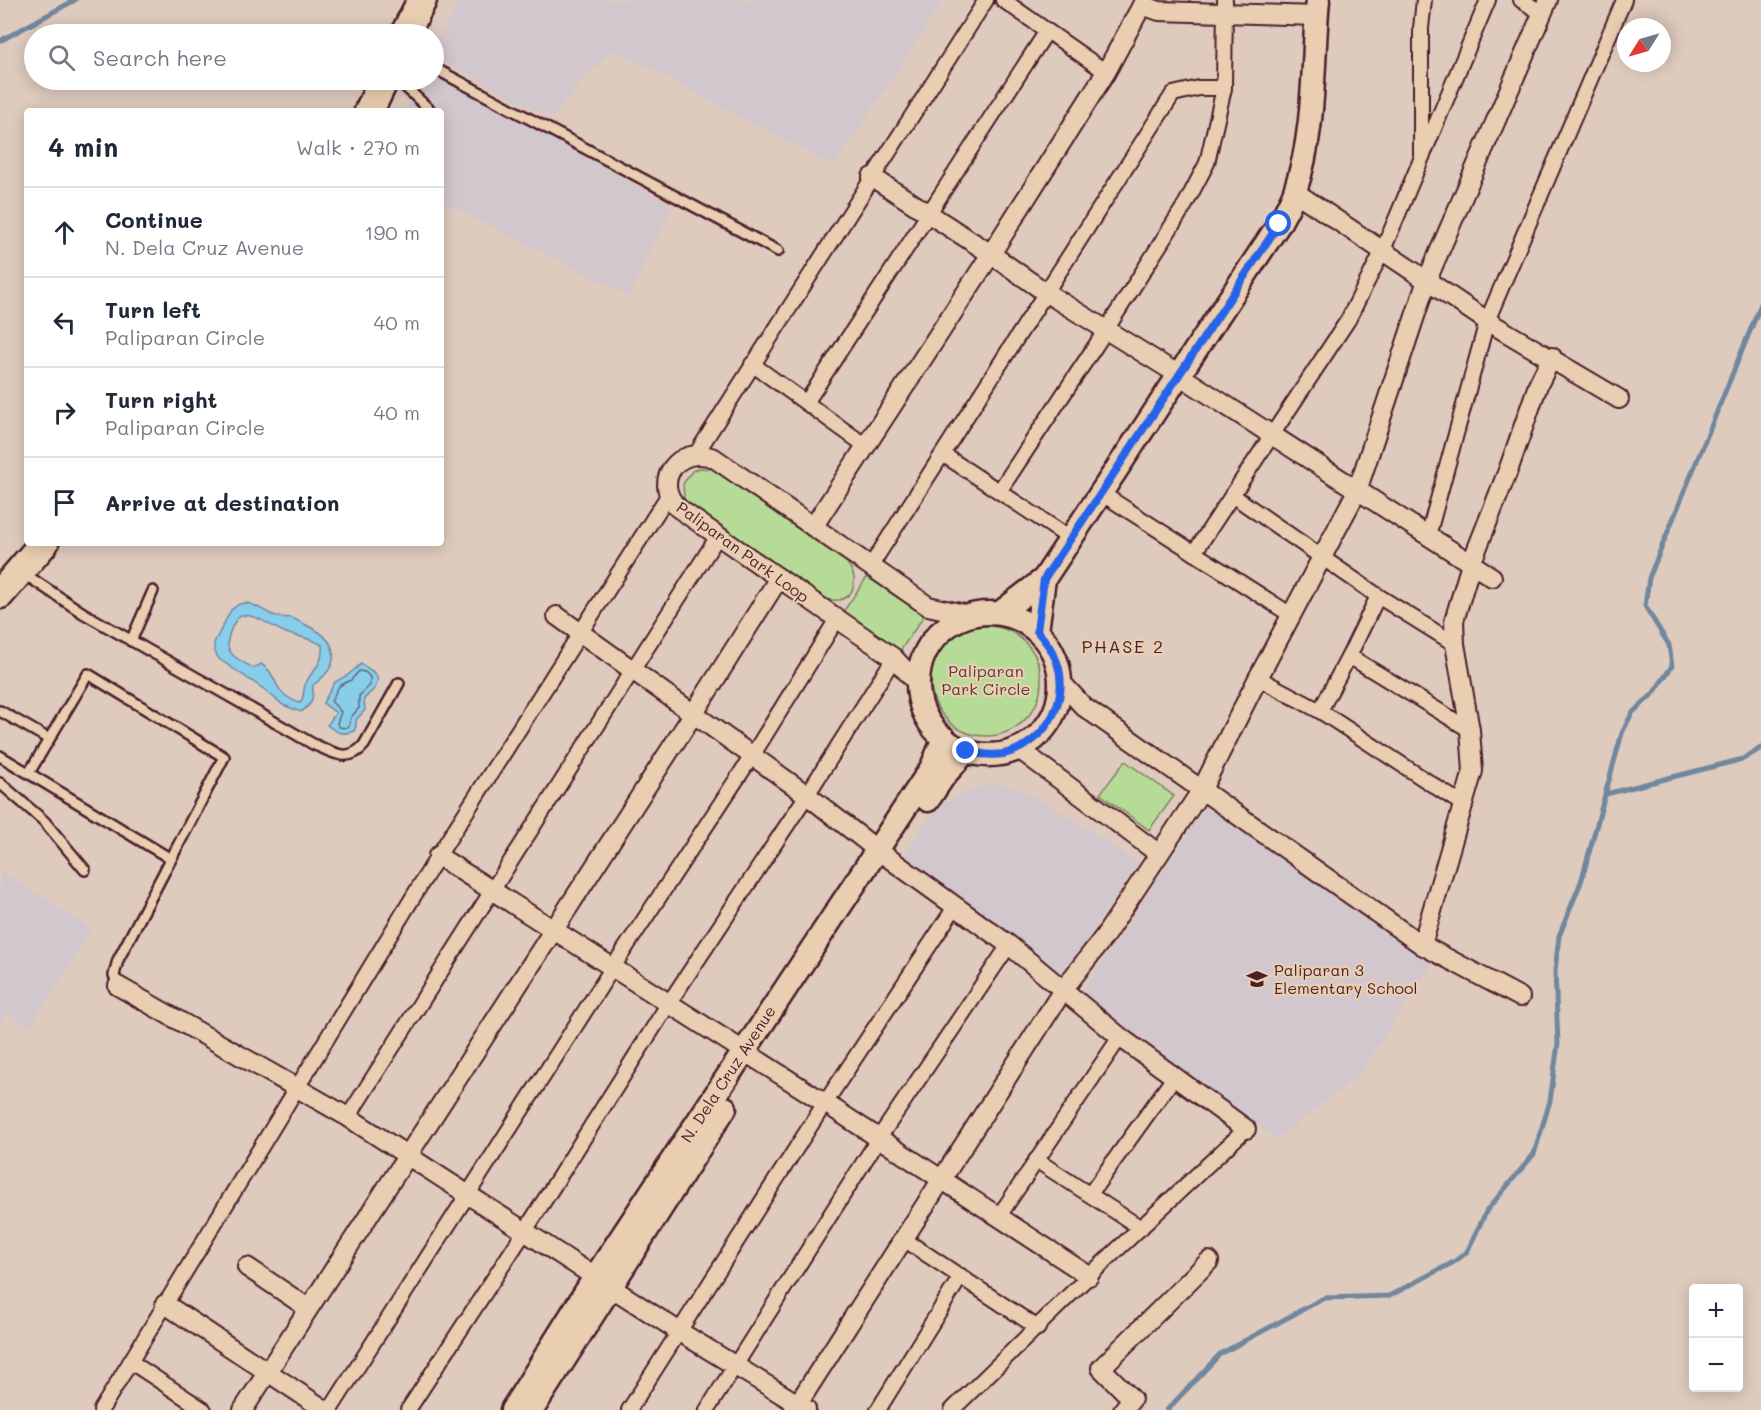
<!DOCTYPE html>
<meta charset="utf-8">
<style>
:root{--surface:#fff;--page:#f2f2f3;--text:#1f2937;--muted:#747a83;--line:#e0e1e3}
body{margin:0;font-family:Mali,sans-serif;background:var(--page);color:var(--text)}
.controls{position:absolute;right:18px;bottom:18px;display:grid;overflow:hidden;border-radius:6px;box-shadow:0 3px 15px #0003}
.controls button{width:54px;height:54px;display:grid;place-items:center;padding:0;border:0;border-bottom:2px solid var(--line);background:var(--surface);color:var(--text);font:30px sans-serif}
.compass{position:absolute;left:1617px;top:18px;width:54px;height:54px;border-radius:50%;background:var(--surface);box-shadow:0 3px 15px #0003;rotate:233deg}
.stop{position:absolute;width:18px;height:18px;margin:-14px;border:4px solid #2563eb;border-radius:50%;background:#fff}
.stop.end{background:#2563eb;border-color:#fff;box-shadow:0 2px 6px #0008}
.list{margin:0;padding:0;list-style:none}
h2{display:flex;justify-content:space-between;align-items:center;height:78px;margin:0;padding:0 24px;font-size:26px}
h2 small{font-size:20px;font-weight:400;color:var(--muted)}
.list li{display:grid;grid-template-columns:39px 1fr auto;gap:18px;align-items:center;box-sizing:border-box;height:90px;padding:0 24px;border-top:2px solid var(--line)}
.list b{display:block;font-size:22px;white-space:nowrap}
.list p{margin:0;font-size:20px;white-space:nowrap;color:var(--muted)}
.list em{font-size:20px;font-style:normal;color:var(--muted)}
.icon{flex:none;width:33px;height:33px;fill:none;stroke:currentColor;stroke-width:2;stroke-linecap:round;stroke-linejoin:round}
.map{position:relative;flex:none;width:1761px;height:1410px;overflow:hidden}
.search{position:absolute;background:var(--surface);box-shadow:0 3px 15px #0003;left:24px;top:24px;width:420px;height:66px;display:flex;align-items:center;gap:15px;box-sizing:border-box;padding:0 21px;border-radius:33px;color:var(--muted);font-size:22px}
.panel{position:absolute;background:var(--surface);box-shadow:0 3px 15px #0003;left:24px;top:108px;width:420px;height:438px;border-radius:6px}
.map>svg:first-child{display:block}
.built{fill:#d2c7cd}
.green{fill:#b6db97;stroke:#807d61;stroke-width:1.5}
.water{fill:#88cdea;stroke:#6f879e;stroke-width:1.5;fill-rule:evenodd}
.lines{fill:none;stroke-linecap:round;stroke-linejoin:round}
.shore{stroke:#636577;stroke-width:1.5}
.stream{stroke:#6f879e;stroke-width:5}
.service-casing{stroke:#4a1f2b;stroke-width:14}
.pedestrian-casing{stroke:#4a1f2b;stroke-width:18}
.minor-casing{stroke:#4a1f2b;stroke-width:22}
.tertiary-casing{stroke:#4a1f2b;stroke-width:27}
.primary-casing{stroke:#4a1f2b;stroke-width:33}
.service{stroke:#eaceb1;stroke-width:9}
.pedestrian{stroke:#eaceb1;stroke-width:14}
.minor{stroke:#eaceb1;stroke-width:18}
.tertiary{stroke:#eaceb1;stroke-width:22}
.primary{stroke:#eaceb1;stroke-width:28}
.route{stroke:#2563eb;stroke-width:8}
.labels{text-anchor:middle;stroke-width:4.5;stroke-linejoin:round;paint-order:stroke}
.street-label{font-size:16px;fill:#4a1f2b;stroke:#eaceb1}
.park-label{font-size:16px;fill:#5a3b3b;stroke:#eaceb1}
.poi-label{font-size:16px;fill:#4a1f2b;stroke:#eaceb1;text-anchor:start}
.neighbourhood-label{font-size:18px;letter-spacing:1.5px;fill:#4a1f2b;stroke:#eaceb1}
</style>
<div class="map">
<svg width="1761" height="1410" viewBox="0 0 1761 1410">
<rect width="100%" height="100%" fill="#dfcbbe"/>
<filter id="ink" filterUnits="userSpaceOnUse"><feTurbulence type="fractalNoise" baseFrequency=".0167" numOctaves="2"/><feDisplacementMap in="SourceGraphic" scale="12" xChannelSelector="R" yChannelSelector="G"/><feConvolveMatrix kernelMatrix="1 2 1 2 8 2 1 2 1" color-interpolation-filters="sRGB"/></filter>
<g filter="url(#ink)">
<g class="built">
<polygon points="460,0 944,0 834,166 612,49 551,118 434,57 434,46"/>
<polygon points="434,75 512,116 673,206 629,296 441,201 441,111 405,111 421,80 434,80"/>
<polygon points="1005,784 1034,795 1139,863 1062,975 903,857 926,821 942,804 972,789 988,785"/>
<polygon points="1205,807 1432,964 1359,1075 1277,1139 1082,993"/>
<polygon points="0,869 92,930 30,1027 7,1013 0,1026"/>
</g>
<g class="green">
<path d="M699 468 712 469 847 563C864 584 849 608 823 598L688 504 684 498 683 484 692 471Z"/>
<polygon points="867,577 924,616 900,651 843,612"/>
<circle cx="986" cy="681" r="55"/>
<polygon points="1125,761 1174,796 1149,830 1100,794"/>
</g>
<g class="water">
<path d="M246 603C258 605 266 613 276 616 281 618 286 617 291 618 296 619 302 623 308 626 340 641 342 665 313 685 313 698 313 704 301 712L283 705 265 690 219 659 214 650V643L231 610 239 604ZM241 615C257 614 271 627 286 633 298 637 311 638 322 645 324 666 312 668 305 685 303 691 304 698 300 703 270 693 280 675 261 664L254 668C237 659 222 654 230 632 233 624 235 620 241 615Z"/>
<path d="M361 664 375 673 378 680 375 688 364 699 365 710 356 720V726L354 731C342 736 336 732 327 725L336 713 323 703 335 682 348 675Z"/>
</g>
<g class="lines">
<path class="shore" d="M359 671 365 672 370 677V685L359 696V708L351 717 349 726C345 729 338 728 337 723L341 712 331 701 339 686 351 680Z"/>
<g class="stream">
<polyline points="0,41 75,0"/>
<polyline points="1606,794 1743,759 1761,748"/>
<polyline points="1167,1410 1220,1354 1324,1298 1389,1296 1454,1262 1467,1252 1487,1210 1534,1154 1550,1101 1558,1043 1555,971 1559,936 1581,882 1622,733 1632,713 1653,694 1672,666 1669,645 1645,606 1649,578 1761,304"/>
</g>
<g class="service-casing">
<g id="service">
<polyline points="434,68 778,251"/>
<polyline points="398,80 431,111"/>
<path d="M23 573 83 613 313 744C332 752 348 764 364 745L399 683"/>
<polyline points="131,641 153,591"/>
<polyline points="0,711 49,739"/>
<polyline points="0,756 171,859 118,960 114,975 118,986"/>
<polyline points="29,773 88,674 224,757 171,859"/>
<polyline points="0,783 44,821 85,870"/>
</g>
</g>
<g class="pedestrian-casing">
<g id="pedestrian">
<polyline points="1003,0 1106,72"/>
<polyline points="1521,0 1542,13"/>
<polyline points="1421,154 1421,28 1424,0"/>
<polyline points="752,364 866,446"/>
<polyline points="806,403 1047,31"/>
<polyline points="696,454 986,0"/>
<polyline points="944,455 1071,539"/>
<polyline points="1000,490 1106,330 1185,205 1207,163 1224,88 1225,0"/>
<polyline points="1101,493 1291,615"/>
<polyline points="1232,495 1378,596 1455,644"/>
<polyline points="1428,536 1487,321 1624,0"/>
<polyline points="1194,553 1348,320 1383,250 1488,0"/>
<polyline points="870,567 1173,94 1199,88 1224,88"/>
<polyline points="1349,656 1470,730"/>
<polyline points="1258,678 1320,711 1462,804"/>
<polyline points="1320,711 1349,656 1378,596"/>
<polyline points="348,1117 718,536"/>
<polyline points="1036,1160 1141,1228"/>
<polyline points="1090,1194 1175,1076"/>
<polyline points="999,1216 1120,1037"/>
<polyline points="905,1240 1038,1328"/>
<polyline points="131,1362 204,1410"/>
<polyline points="101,1410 438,856 669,494"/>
<polyline points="330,1410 613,967 752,756 837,619"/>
<polyline points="408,1410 525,1231 669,1003 807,795 894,658"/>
<polyline points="629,1410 825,1103 955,907"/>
<polyline points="707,1410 879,1138 1009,945"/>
<polyline points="878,1410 961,1276"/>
<polyline points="952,1410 1089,1276 1246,1129"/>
</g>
</g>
<g class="minor-casing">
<g id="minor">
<polyline points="872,177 991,254 1045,292 1179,375 1492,577"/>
<polyline points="1295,192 1487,321 1619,399"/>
<polyline points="813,527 991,254 1106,72 1142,5 1159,11 1316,16"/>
<polyline points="557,616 807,795 876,849 1009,945 1120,1037 1246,1129"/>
<polyline points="1061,682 1084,707 1422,945 1520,997"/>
<path d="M918 684 894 658 678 508C651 482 678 444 714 458L928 606 969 615"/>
<polyline points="1019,749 1159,854"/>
<polyline points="438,856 825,1103 1089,1276"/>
<polyline points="1422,945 1473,771 1470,730 1455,644 1454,621 1471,564 1509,468 1538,385 1552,357"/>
<polyline points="118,986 348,1117 680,1332 806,1409"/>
<polyline points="247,1267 308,1308"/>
<polyline points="165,1304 325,1410"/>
<polyline points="243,1410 694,713 779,578"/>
<polyline points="794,1410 1063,990 1104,937 1201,791 1258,678 1357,491 1427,280 1548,0"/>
<polyline points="1123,1410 1132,1399 1101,1368 1209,1261"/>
</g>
</g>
<g class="tertiary-casing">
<g id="tertiary">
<path d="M1000 613 1044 579 1279 224C1284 214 1291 203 1295 191 1316 130 1312 64 1318 0"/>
<circle cx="989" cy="684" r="71"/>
<polyline points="1037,631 1044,579"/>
<polyline points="928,800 944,776 966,751"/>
<polyline points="512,1410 595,1277 932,767 944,738"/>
<polyline points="532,1410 725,1108"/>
</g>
</g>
<g class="primary-casing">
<g id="primary">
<polyline points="405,34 422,0"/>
<polyline points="369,111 384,80"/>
<polyline points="0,594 44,543"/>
</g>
</g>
<use href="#service" class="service"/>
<use href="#pedestrian" class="pedestrian"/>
<use href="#minor" class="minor"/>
<use href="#tertiary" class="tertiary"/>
<use href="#primary" class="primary"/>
</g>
</g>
<g class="lines" filter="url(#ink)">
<path class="route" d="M966 751C978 754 990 756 1003 754 1043 746 1071 702 1057 662 1052 649 1045 640 1037 631L1044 579 1279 224"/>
</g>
<defs>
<g id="school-bare" transform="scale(1.62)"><path d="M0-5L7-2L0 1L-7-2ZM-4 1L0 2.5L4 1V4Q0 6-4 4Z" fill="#4a1f2b" stroke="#eaceb1" stroke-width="2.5" paint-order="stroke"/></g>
</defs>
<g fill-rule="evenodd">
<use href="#school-bare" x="1257" y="979"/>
</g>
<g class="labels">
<g class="street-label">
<text transform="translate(743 552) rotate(36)" y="6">Paliparan Park Loop</text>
<text transform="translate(728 1074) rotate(-57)" y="6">N. Dela Cruz Avenue</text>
</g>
<g class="park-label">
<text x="986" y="677">Paliparan<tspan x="986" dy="18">Park Circle</tspan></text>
</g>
<g class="poi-label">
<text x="1274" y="976">Paliparan 3<tspan x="1274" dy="18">Elementary School</tspan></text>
</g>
<g class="neighbourhood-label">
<text x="1123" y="653">PHASE 2</text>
</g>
</g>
</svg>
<div class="controls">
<button>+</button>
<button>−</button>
</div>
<svg class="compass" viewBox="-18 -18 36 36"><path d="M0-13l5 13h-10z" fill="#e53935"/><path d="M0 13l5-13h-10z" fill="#747a83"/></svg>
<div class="stop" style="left:1279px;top:224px"></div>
<div class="stop end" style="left:966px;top:751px"></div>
<div class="search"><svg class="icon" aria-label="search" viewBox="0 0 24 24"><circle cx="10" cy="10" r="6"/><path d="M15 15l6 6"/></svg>Search here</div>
<section class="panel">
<h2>4 min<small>Walk · 270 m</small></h2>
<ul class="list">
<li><svg class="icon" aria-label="ahead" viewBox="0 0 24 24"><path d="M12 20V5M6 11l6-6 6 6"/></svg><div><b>Continue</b><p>N. Dela Cruz Avenue</p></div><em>190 m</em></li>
<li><svg class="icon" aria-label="left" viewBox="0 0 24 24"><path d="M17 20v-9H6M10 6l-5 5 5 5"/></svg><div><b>Turn left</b><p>Paliparan Circle</p></div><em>40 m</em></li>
<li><svg class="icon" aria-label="right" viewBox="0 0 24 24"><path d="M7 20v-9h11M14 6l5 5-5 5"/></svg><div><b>Turn right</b><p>Paliparan Circle</p></div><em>40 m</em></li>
<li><svg class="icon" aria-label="arrive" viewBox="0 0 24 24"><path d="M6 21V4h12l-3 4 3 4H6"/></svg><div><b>Arrive at destination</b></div></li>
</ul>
</section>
</div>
